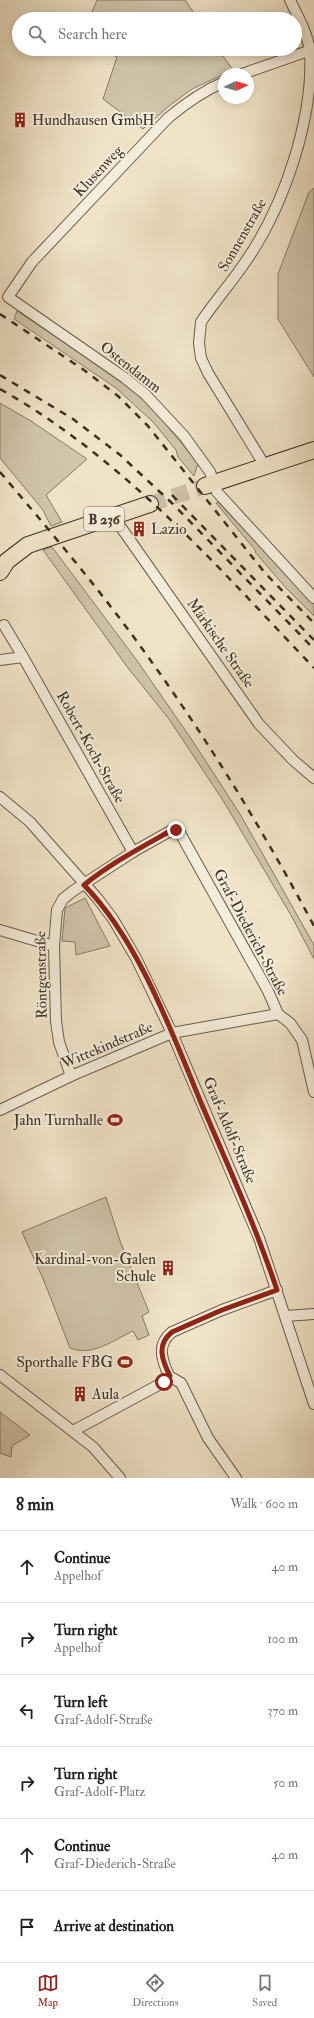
<!DOCTYPE html>
<meta charset="utf-8">
<style>
:root{--surface:#fff;--page:#f6f6f6;--text:#222;--muted:#767676;--line:#e0e0e0;--accent:#8f2418}
body{margin:0;font-family:"IM FELL Double Pica",serif;background:var(--page);color:var(--text)}
.compass{position:absolute;left:218px;top:68px;width:36px;height:36px;border-radius:50%;background:var(--surface);box-shadow:0 2px 10px #0003;rotate:86deg}
.stop{position:absolute;width:12px;height:12px;margin:-9px;border:3px solid #8f2418;border-radius:50%;background:#fff}
.stop.end{background:#8f2418;border-color:#fff;box-shadow:0 1px 4px #0008}
.list{margin:0;padding:0;list-style:none}
h2{display:flex;justify-content:space-between;align-items:center;height:52px;margin:0;padding:0 16px;font-size:17px}
h2 small{font-size:13px;font-weight:400;color:var(--muted)}
.list li{display:grid;grid-template-columns:26px 1fr auto;gap:12px;align-items:center;box-sizing:border-box;height:72px;padding:0 16px;border-top:1px solid var(--line)}
.list b{display:block;font-size:15px;white-space:nowrap}
.list p{margin:0;font-size:13px;white-space:nowrap;color:var(--muted)}
.list em{font-size:13px;font-style:normal;color:var(--muted)}
.icon{flex:none;width:22px;height:22px;fill:none;stroke:currentColor;stroke-width:2;stroke-linecap:round;stroke-linejoin:round}
.map{position:relative;flex:none;width:314px;height:1478px;overflow:hidden}
.search{position:absolute;background:var(--surface);box-shadow:0 2px 10px #0003;left:12px;right:12px;top:12px;height:44px;display:flex;align-items:center;gap:10px;box-sizing:border-box;padding:0 14px;border-radius:22px;color:var(--muted);font-size:15px}
.sheet{height:484px;background:var(--surface)}
nav{display:flex;justify-content:space-around;align-items:center;box-sizing:border-box;height:56px;border-top:1px solid var(--line);background:var(--surface);font-size:11px;color:var(--muted)}
nav a{display:grid;justify-items:center;gap:2px}
nav .on{color:var(--accent)}
.map>svg:first-child{display:block}
.green{fill:#d1c5ab;stroke:#867b67}
.lines{fill:none;stroke-linecap:round;stroke-linejoin:round}
.primary-tunnel{stroke:#ccbfa6;stroke-width:16;stroke-dasharray:16 8;stroke-linecap:butt}
.street-casing{stroke:#695e4c;stroke-width:12}
.primary-casing{stroke:#3c3123;stroke-width:18}
.street{stroke:#f5eddb;stroke-width:10}
.primary{stroke:#f0e3c7;stroke-width:16}
.rail{stroke:#3c3123;stroke-width:2.5;stroke-dasharray:7 7;stroke-linecap:butt}
.route{stroke:#8f2418;stroke-width:5}
.labels{text-anchor:middle;stroke-width:4;stroke-linejoin:round;paint-order:stroke}
.shield{fill:#f5eddb;stroke:#74695a;stroke-width:1}
.shield-label{font-size:14px;font-weight:bold;fill:#3c3123}
.poi-label{font-size:15px;fill:#3c3123;stroke:#f5eddb;text-anchor:start}
.street-label{font-size:15px;fill:#3c3123;stroke:#f5eddb}
</style>
<div class="map">
<svg width="314" height="1478" viewBox="0 0 314 1478">
<rect width="100%" height="100%" fill="#f0e3c7"/>
<filter id="stains"><feTurbulence type="fractalNoise" baseFrequency=".005" numOctaves="4"/><feColorMatrix values="0 0 0 0 .2 0 0 0 0 .09 0 0 0 0 .02 0 0 0 .5 -.17"/></filter>
<radialGradient id="worn" r=".72"><stop offset=".6" stop-color="#630" stop-opacity="0"/><stop offset="1" stop-color="#630" stop-opacity=".3"/></radialGradient>
<g class="green">
<polygon points="97,0 185,0 198,19 89,19"/>
<polygon points="98,49 218,49 233,70 192,89 169,106 143,129 103,99 117,57"/>
<polygon points="314,188 314,377 278,319 278,274 309,192"/>
<polygon points="17,311 124,382 153,409 198,463 194,476 178,457 176,450 153,422 116,388 14,319"/>
<polygon points="0,403 31,421 87,459 46,495 62,522 51,526 43,510 0,458"/>
<polygon points="218,502 314,603 314,616 286,588 255,552 256,551 216,503"/>
<polygon points="52,547 138,662 192,740 240,814 314,945 314,959 292,917 224,802 169,719 128,668 43,550"/>
<polygon points="85,898 110,946 76,955 75,942 62,941 65,908"/>
<path d="M106 1197 120 1241 149 1312 142 1316 149 1335 138 1340 133 1331C114 1340 92 1357 70 1348L44 1281 22 1232Z"/>
<polygon points="0,1412 30,1435 12,1446 11,1457 0,1453"/>
</g>
<g class="lines">
<polyline class="primary-tunnel" points="150,504 205,486"/>
<g class="street-casing">
<g id="street">
<polyline points="242,74 314,49"/>
<path d="M224 82C203 91 186 103 168 118L32 262 8 297 125 378 145 394 184 436 210 472 217 492 314 598"/>
<path d="M265 466 208 373 201 358 199 343 201 322C215 301 232 282 246 261 284 206 314 118 310 51 308 34 297 15 290 0"/>
<polyline points="113,516 259,724 293,760 314,778"/>
<polyline points="23,657 133,852"/>
<polyline points="0,660 23,657 4,625"/>
<polyline points="0,797 30,822 98,899 113,919 136,958 172,1033 259,1238 314,1404"/>
<polyline points="0,930 54,946"/>
<polyline points="71,1076 59,1042 56,1021 54,946 57,910 63,899 73,891 133,852 172,830 176,830 180,833 268,991 278,1014 290,1023 302,1040 314,1092"/>
<polyline points="0,1110 71,1076 172,1033 278,1014"/>
<polyline points="286,1316 314,1314"/>
<polyline points="0,1375 93,1447 120,1478"/>
<polyline points="169,1376 181,1383 208,1438 236,1478"/>
<path d="M73 1431 164 1382 169 1376C162 1360 156 1345 172 1332L222 1310 277 1290"/>
</g>
</g>
<g class="primary-casing">
<g id="primary">
<polyline points="205,486 314,450"/>
<polyline points="0,572 7,561 28,545 150,504"/>
</g>
</g>
<use href="#street" class="street"/>
<use href="#primary" class="primary"/>
<g class="rail">
<polyline points="0,314 84,370 118,396 148,426 265,573 314,623"/>
<polyline points="0,375 73,419 119,454 174,505 314,649"/>
<path d="M0 389C124 459 217 566 314 668"/>
<path d="M0 472C50 531 101 591 146 654 208 740 264 832 314 926"/>
<polyline points="172,495 314,640"/>
</g>
</g>
<g class="lines">
<path class="route" d="M164 1382 170 1376C162 1360 156 1345 172 1332L222 1310 277 1290C256 1227 228 1166 202 1105 172 1033 139 941 84 885 111 863 142 847 172 830H176"/>
</g>
<defs>
<g id="building-bare" transform="scale(1.2)"><path d="M-4-6H4V6H1V3H-1V6H-4ZM-2.5-4.3h1.7v1.8h-1.7ZM.8-4.3h1.7v1.8H.8ZM-2.5-1h1.7V.8h-1.7ZM.8-1h1.7V.8H.8Z" fill="#8f2418" stroke="#f5eddb" stroke-width="2.5" paint-order="stroke"/></g>
<g id="stadium-bare" transform="scale(1.2)"><path d="M0-5a6.5 5 0 1 0 0 10a6.5 5 0 1 0 0-10ZM-3.5-1.8h7v3.6h-7Z" fill="#8f2418" stroke="#f5eddb" stroke-width="2.5" paint-order="stroke"/></g>
</defs>
<g fill-rule="evenodd">
<use href="#building-bare" x="20" y="120"/>
<use href="#building-bare" x="139" y="529"/>
<use href="#stadium-bare" x="115" y="1120"/>
<use href="#building-bare" x="168" y="1268"/>
<use href="#stadium-bare" x="125" y="1362"/>
<use href="#building-bare" x="80" y="1394"/>
</g>
<g class="labels">
<rect class="shield" x="84" y="507" width="40" height="24" rx="3"/>
<g class="shield-label">
<text x="104" y="524">B 236</text>
</g>
<g class="poi-label">
<text x="32" y="125">Hundhausen GmbH</text>
<text x="151" y="534">Lazio</text>
<text x="103" y="1125" text-anchor="end">Jahn Turnhalle</text>
<text x="156" y="1264" text-anchor="end">Kardinal-von-Galen<tspan x="156" dy="17">Schule</tspan></text>
<text x="113" y="1367" text-anchor="end">Sporthalle FBG</text>
<text x="92" y="1399">Aula</text>
</g>
<g class="street-label">
<text transform="translate(98 171) rotate(-47)" y="5">Klusenweg</text>
<text transform="translate(242 235) rotate(-60)" y="5">Sonnenstraße</text>
<text transform="translate(131 367) rotate(38)" y="5">Ostendamm</text>
<text transform="translate(221 643) rotate(55)" y="5">Märkische Straße</text>
<text transform="translate(91 747) rotate(61)" y="5">Robert-Koch-Straße</text>
<text transform="translate(251 932) rotate(62)" y="5">Graf-Diederich-Straße</text>
<text transform="translate(41 975) rotate(-91)" y="5">Röntgenstraße</text>
<text transform="translate(107 1045) rotate(-23)" y="5">Wittekindstraße</text>
<text transform="translate(230 1130) rotate(67)" y="5">Graf-Adolf-Straße</text>
</g>
</g>
<rect width="100%" height="100%" filter="url(#stains)"/>
<rect width="100%" height="100%" fill="url(#worn)"/>
</svg>
<svg class="compass" viewBox="-18 -18 36 36"><path d="M0-13l5 13h-10z" fill="#e53935"/><path d="M0 13l5-13h-10z" fill="#767676"/></svg>
<div class="stop" style="left:164px;top:1382px"></div>
<div class="stop end" style="left:176px;top:830px"></div>
<div class="search"><svg class="icon" aria-label="search" viewBox="0 0 24 24"><circle cx="10" cy="10" r="6"/><path d="M15 15l6 6"/></svg>Search here</div>
</div>
<section class="sheet">
<h2>8 min<small>Walk · 600 m</small></h2>
<ul class="list">
<li><svg class="icon" aria-label="ahead" viewBox="0 0 24 24"><path d="M12 20V5M6 11l6-6 6 6"/></svg><div><b>Continue</b><p>Appelhof</p></div><em>40 m</em></li>
<li><svg class="icon" aria-label="right" viewBox="0 0 24 24"><path d="M7 20v-9h11M14 6l5 5-5 5"/></svg><div><b>Turn right</b><p>Appelhof</p></div><em>100 m</em></li>
<li><svg class="icon" aria-label="left" viewBox="0 0 24 24"><path d="M17 20v-9H6M10 6l-5 5 5 5"/></svg><div><b>Turn left</b><p>Graf-Adolf-Straße</p></div><em>370 m</em></li>
<li><svg class="icon" aria-label="right" viewBox="0 0 24 24"><path d="M7 20v-9h11M14 6l5 5-5 5"/></svg><div><b>Turn right</b><p>Graf-Adolf-Platz</p></div><em>50 m</em></li>
<li><svg class="icon" aria-label="ahead" viewBox="0 0 24 24"><path d="M12 20V5M6 11l6-6 6 6"/></svg><div><b>Continue</b><p>Graf-Diederich-Straße</p></div><em>40 m</em></li>
<li><svg class="icon" aria-label="arrive" viewBox="0 0 24 24"><path d="M6 21V4h12l-3 4 3 4H6"/></svg><div><b>Arrive at destination</b></div></li>
</ul>
</section>
<nav>
<a class="on"><svg class="icon" aria-label="map" viewBox="0 0 24 24"><path d="M3 6l6-2 6 2 6-2v14l-6 2-6-2-6 2zM9 4v14M15 6v14"/></svg>Map</a>
<a><svg class="icon" aria-label="directions" viewBox="0 0 24 24"><path d="M12 3l9 9-9 9-9-9zM9 14v-3h6M13 9l2 2-2 2"/></svg>Directions</a>
<a><svg class="icon" aria-label="saved" viewBox="0 0 24 24"><path d="M7 4h10v16l-5-4-5 4z"/></svg>Saved</a>
</nav>
